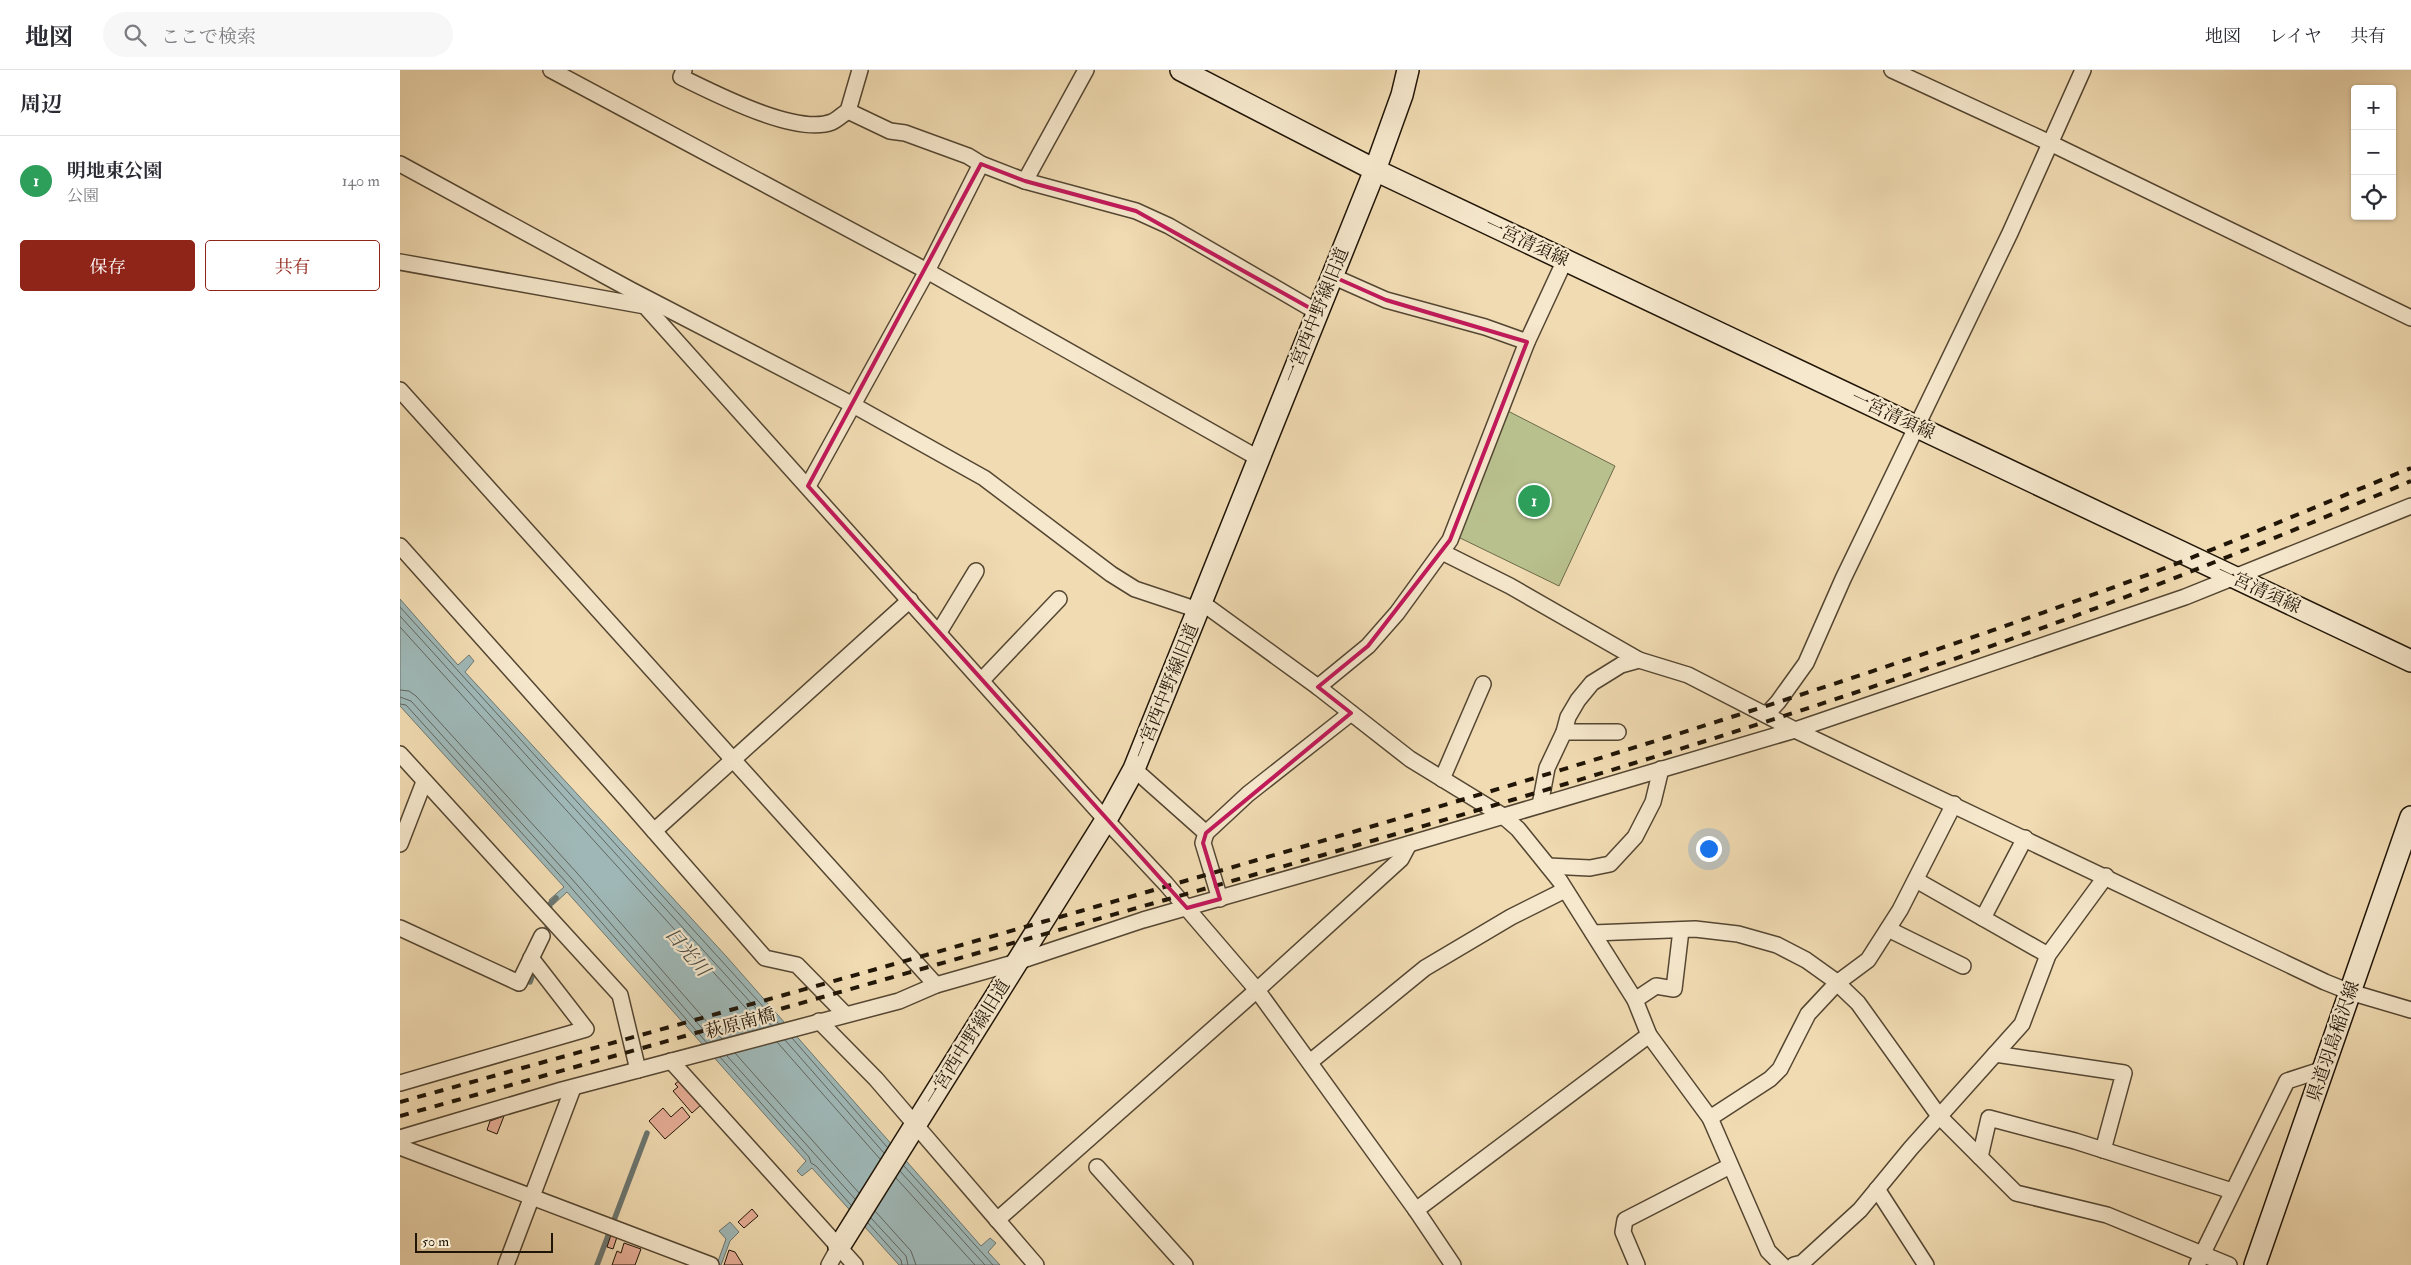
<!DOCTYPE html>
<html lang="ja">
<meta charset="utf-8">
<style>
:root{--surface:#fff;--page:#f7f7f7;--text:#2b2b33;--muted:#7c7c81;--line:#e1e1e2;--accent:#8f2418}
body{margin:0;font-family:"IM FELL Double Pica","Noto Serif JP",serif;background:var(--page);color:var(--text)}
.controls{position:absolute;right:15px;top:15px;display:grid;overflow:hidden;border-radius:5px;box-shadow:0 1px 4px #0004}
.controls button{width:45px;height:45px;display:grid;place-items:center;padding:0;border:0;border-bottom:1px solid var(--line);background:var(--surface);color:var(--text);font:25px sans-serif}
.scale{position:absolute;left:15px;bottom:12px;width:138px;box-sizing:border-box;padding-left:5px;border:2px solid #201507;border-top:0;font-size:14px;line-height:18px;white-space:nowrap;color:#201507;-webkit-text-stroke:4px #f6e8cd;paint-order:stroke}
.you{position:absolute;left:1308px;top:778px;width:18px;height:18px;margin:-12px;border:4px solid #fff;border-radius:50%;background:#1a73e8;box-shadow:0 0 0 8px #1a73e833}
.badge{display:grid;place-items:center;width:32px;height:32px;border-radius:50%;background:var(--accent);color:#fff;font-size:16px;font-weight:700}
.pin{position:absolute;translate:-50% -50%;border:2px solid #fff;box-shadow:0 1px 5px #0006}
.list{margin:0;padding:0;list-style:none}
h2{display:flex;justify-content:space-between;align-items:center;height:65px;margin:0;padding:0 20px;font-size:21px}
h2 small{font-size:16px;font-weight:400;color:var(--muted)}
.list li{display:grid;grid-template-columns:32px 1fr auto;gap:15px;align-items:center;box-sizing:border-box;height:90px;padding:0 20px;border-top:1px solid var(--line)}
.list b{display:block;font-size:19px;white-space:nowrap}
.list p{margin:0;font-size:16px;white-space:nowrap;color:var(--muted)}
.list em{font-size:16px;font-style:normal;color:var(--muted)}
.actions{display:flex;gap:10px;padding:15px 20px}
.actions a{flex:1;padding:11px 0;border:1px solid var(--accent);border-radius:5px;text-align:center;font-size:18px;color:var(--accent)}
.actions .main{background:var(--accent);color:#fff}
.icon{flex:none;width:28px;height:28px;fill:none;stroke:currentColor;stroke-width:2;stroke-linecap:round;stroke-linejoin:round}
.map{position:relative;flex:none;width:2011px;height:1195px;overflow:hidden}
header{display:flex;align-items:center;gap:30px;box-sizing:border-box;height:70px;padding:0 25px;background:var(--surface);border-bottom:1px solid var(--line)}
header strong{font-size:24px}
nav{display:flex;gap:28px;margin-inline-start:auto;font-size:18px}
.search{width:350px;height:45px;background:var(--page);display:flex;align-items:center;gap:12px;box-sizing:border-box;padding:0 18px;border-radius:28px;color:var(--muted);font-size:19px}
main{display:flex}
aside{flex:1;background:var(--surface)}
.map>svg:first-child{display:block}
.green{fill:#b8c08d;stroke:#6c6a4a}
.water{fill:#9fb8b7;stroke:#6c7771}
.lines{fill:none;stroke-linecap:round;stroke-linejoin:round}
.shore{stroke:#60665f;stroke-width:1}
.stream{stroke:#6c7771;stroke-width:5.5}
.building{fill:#e7ae97;stroke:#201507}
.street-casing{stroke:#544632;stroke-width:18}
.secondary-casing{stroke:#201507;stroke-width:24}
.street{stroke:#f6e8cd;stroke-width:15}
.secondary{stroke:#f6e8cd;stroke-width:21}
.rail{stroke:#201507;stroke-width:4;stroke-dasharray:9 9;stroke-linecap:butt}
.marked{fill:none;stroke:#c2185b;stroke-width:4;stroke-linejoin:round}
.labels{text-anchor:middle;stroke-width:4.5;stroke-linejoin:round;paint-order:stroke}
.street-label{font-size:18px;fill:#201507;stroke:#f6e8cd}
.water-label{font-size:19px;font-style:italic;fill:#4c4e45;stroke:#f6e8cd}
</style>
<header>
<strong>地図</strong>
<div class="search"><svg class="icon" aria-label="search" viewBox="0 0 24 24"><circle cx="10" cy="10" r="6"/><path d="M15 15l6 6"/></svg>ここで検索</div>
<nav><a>地図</a><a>レイヤ</a><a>共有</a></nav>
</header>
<main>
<aside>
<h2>周辺<small></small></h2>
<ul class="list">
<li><span class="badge" style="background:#2e9e5b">1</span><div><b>明地東公園</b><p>公園</p></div><em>140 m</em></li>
</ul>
<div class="actions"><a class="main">保存</a><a>共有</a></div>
</aside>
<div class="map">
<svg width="2011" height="1195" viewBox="0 0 2011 1195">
<rect width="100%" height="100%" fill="#f1dbb2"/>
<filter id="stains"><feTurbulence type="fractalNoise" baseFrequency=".004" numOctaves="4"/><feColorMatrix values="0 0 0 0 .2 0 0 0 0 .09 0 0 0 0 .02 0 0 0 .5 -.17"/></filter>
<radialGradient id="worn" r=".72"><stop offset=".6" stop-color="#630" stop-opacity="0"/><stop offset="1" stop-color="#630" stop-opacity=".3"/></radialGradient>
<polygon class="green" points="1106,340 1215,396 1159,516 1056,466"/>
<g class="water">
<polygon points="0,529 58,595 69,585 74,591 65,602 326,886 581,1176 590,1168 596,1173 588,1182 600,1195 499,1195 412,1098 402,1106 397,1101 406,1091 167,822 153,835 149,830 164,817 0,636"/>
<polygon points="330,1152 339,1162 330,1171 321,1195 317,1194 326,1169 319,1161"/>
</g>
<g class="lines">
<g class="shore">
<polyline points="0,537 379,954"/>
<polyline points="0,546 372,956"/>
<polyline points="0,557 364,958"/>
<polyline points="0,620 9,621 16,626 177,803 322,969"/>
<polyline points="0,627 11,631 171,808 313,971"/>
<polyline points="0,634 6,635 167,813 307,973"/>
<polyline points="392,968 487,1077"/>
<polyline points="385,970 484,1083"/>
<polyline points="377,972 480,1089"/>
<polyline points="335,983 459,1123"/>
<polyline points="327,986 455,1129"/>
<polyline points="320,987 409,1087 411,1093 416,1096 451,1135"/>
<polyline points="504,1096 593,1195"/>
<polyline points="500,1101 585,1195"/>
<polyline points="496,1108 575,1195"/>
<polyline points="475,1141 511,1181 516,1195"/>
<polyline points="471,1148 506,1186 508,1195"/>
<polyline points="468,1153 501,1190 502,1195"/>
</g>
<g class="stream">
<polyline points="146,868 150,834 156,828"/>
<polyline points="122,908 130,912 135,898"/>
<polyline points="197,1195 247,1063"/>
</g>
</g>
<g class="building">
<polygon points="281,1009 302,1034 292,1043 273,1021 278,1017 275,1014"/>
<polygon points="282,1037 290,1047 265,1069 249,1051 263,1038 271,1047"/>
<polygon points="104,1046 97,1064 87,1060 90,1051"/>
<polygon points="352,1139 358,1146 344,1158 338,1152"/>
<polygon points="211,1165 217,1167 213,1179 207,1177"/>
<polygon points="224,1173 241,1179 235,1195 212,1195 217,1181 221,1183"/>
<polygon points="329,1180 335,1182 343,1195 324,1195"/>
</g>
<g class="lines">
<g class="street-casing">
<g id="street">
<polyline points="151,0 527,201 858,388"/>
<path d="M284 0 281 7C314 23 396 66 432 52 437 50 443 44 448 41L460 0"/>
<polyline points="1492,0 1648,72 2011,248"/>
<polyline points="448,41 490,61 505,63 568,86 581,94 625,111 736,141 769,156 917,242"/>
<polyline points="0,94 231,220 453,335 584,408 711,504 735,519 798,540"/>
<polyline points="625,111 686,0"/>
<polyline points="0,192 245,236 706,750 766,814 857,920 1016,1140 1053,1195"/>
<polyline points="932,206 986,230 1085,257 1127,272"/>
<polyline points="0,320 536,915"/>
<polyline points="408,416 527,201 581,94"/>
<polyline points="0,476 227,730 365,888 397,895 445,944"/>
<polyline points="1042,482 1110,516 1239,590"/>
<polyline points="801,532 918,617 1010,689 1103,746 1118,759 1160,811 1235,930 1249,965 1310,1048 1368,1181 1382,1195"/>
<polyline points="539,562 576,501"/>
<polyline points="582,610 659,529"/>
<polyline points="918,617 968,576 997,543 1050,470 1127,272 1165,190"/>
<polyline points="1367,644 1378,632 1406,593 1443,509 1610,163 1683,0"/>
<polyline points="1164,662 1218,662"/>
<polyline points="0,684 220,925 238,1000"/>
<polyline points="734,699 806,763 803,773 820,829"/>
<polyline points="1042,709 1083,614"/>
<polyline points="1140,735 1147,698 1164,662 1168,647 1178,630 1192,613 1221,595 1239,590 1288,605 1395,660 1925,912 1950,922 2011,940"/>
<polyline points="254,761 510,530"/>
<polyline points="806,763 848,724 951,643"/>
<polyline points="0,774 24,712"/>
<polyline points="1148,796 1190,798 1210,794 1235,767 1253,732 1261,699"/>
<polyline points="1516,810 1648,885"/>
<polyline points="1583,848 1625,768"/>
<polyline points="0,858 119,913 142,866"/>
<polyline points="1488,859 1563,896"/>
<polyline points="1193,863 1295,859 1338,864 1377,875 1406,890 1434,910 1458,933 1539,1046 1616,1123 1707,1145 1829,1195"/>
<polyline points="1235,930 1256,916 1274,919 1281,860"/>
<polyline points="419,951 476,1009 636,1195"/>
<polyline points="1595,984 1724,1003 1703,1080"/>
<polyline points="271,991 455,1195"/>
<polyline points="910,992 1025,898 1111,847 1165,820"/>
<polyline points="0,1013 186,959 131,888"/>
<polyline points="1310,1048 1370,1009 1380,999 1408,944 1437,913 1468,890 1500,840 1554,734"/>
<polyline points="0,1068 162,1020 499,931 536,915 617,892 743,850 1009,774 1395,660 1785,527 2011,436"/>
<polyline points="0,1077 311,1195"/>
<polyline points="1580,1087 1589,1048 1675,1071 1832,1121"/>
<polyline points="697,1097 785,1195"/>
<polyline points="1477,1119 1526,1195"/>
<polyline points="1016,1140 1249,965"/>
<polyline points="597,1150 857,920 1001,789 1009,774"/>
<polyline points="106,1195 173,1018"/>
<polyline points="429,1195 439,1177"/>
<polyline points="1237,1195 1223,1162 1225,1150 1330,1096"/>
<polyline points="1394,1195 1402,1193 1460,1140 1511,1078 1622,954 1648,885 1706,806"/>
<polyline points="1797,1195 1887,1011 1924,999"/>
</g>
</g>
<g class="secondary-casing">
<g id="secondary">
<polyline points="781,0 975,100 2011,591"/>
<polyline points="439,1177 706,750 734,699 975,100 1002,25 1008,0"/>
<polyline points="1855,1195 2011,747"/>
</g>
</g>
<use href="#street" class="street"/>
<use href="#secondary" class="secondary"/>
<g class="rail">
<path d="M0 1032C313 945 627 858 939 766 1196 691 1453 612 1706 520 1809 483 1909 439 2011 398"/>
<path d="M0 1046C255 975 510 902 765 830 1044 751 1323 671 1597 574 1737 525 1874 469 2011 411"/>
</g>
</g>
<path class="marked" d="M581 94 625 111 736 141 917 242 932 206 986 230 1127 272 1050 470 968 576 918 617 951 643 806 763 803 773 820 829 787 838 408 416Z"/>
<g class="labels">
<g class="street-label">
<text transform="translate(1127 172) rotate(25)" y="6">一宮清須線</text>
<text transform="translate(916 245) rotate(-68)" y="6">一宮西中野線旧道</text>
<text transform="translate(1493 345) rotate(25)" y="6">一宮清須線</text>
<text transform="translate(1859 519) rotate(25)" y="6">一宮清須線</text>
<text transform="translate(766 621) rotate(-68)" y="6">一宮西中野線旧道</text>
<text transform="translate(340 953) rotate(-15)" y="6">萩原南橋</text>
<text transform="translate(1933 971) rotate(-71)" y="6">県道羽島稲沢線</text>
<text transform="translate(567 972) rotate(-58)" y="6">一宮西中野線旧道</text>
</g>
<g class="water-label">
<text transform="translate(288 881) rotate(50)" y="7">日光川</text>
</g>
</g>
<rect width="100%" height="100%" filter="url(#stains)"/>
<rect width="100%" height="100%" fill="url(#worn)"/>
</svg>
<div class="controls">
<button>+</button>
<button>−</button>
<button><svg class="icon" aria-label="locate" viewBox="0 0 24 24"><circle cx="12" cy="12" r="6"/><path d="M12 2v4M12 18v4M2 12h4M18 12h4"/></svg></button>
</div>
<div class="scale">50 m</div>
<div class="you"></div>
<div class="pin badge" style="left:1134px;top:431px;background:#2e9e5b">1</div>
</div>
</main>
